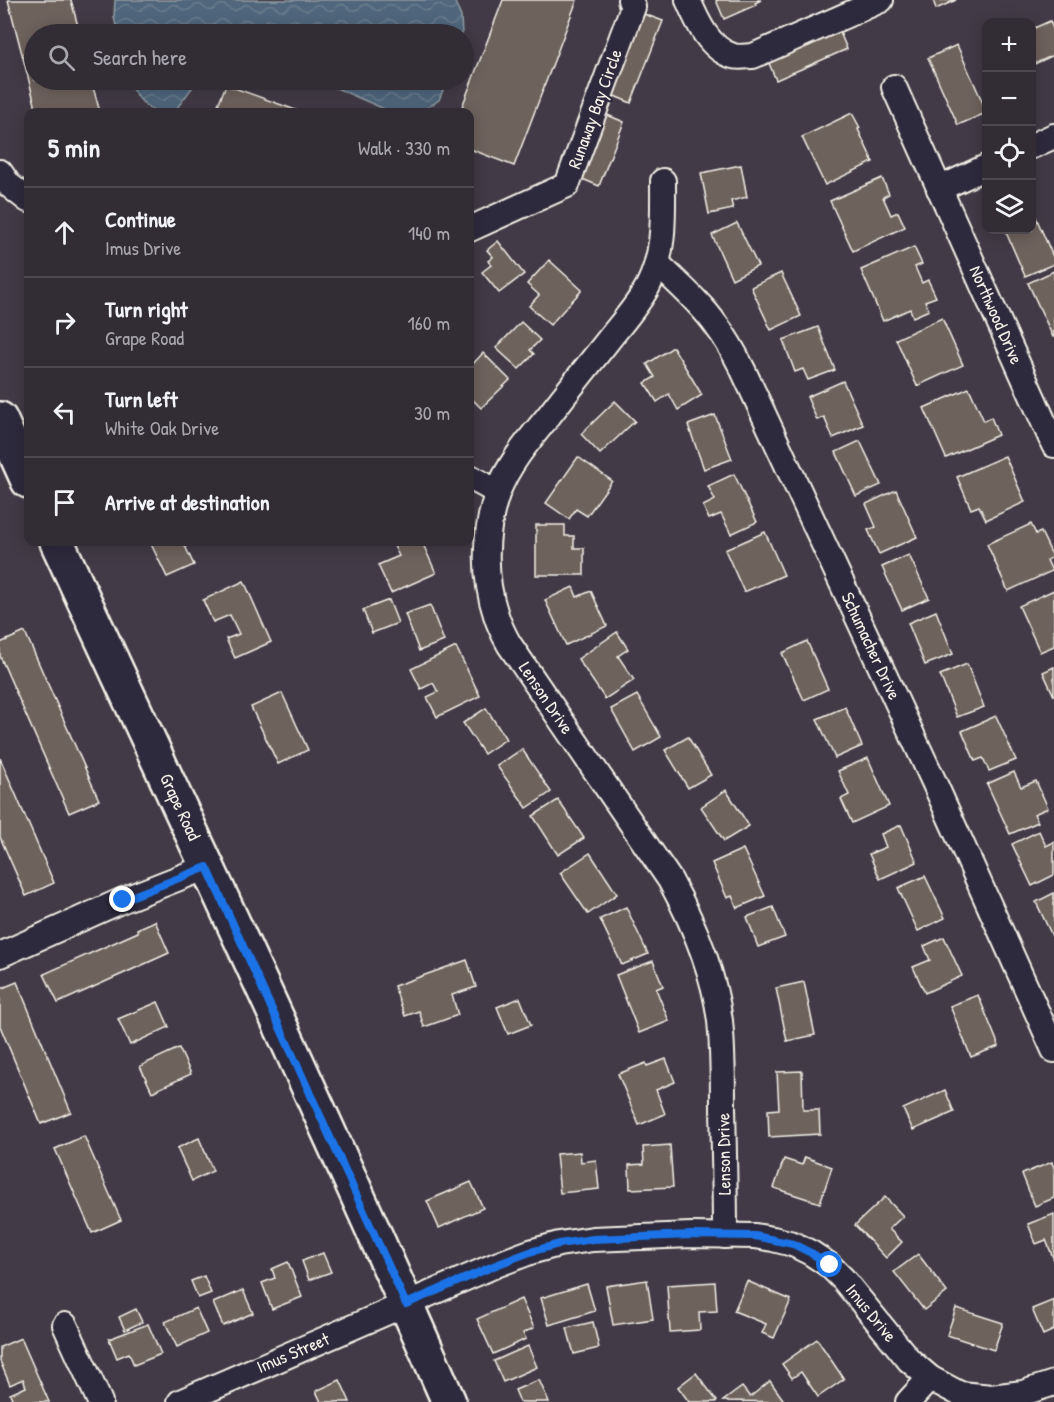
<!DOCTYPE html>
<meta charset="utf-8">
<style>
:root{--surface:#322c35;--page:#3d3841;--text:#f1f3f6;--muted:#a8a7ad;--line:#4d4850}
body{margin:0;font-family:"Patrick Hand",sans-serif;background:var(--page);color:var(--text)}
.controls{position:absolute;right:18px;top:18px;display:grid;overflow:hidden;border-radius:12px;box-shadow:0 3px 15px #0003}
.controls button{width:54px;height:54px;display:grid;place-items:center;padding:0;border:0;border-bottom:2px solid var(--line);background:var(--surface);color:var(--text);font:30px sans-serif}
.stop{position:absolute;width:18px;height:18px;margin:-14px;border:4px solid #1a73e8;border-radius:50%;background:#fff}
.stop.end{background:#1a73e8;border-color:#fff;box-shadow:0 2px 6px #0008}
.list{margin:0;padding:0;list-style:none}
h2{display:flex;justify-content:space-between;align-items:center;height:78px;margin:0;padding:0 24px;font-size:26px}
h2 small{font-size:20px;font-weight:400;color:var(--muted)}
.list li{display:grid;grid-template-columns:39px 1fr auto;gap:18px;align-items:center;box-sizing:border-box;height:90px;padding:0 24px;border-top:2px solid var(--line)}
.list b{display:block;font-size:22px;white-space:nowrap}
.list p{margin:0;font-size:20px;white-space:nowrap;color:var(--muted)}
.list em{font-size:20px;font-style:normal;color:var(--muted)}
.icon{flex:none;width:33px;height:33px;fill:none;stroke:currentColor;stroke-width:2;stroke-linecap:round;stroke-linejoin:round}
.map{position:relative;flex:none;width:1054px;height:1402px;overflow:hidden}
.search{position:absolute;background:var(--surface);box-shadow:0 3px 15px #0003;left:24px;top:24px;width:450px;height:66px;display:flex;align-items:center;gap:15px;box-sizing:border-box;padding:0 21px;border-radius:33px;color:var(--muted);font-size:22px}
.panel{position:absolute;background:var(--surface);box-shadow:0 3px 15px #0003;left:24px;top:108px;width:450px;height:438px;border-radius:12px}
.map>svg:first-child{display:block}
.water{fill:url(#water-waves);stroke:#929ea7;stroke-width:1.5}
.building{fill:#6e625d;stroke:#f4f1e8;stroke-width:1.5}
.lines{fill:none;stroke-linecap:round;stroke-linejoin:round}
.street-casing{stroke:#f4f1e8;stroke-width:28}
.secondary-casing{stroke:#f4f1e8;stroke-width:38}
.street{stroke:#2f2a3d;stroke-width:24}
.secondary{stroke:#2f2a3d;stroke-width:33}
.route{stroke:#1a73e8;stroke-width:8}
.labels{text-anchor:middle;stroke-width:4.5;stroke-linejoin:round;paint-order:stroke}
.street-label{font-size:18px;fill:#f4f1e8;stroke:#2f2a3d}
</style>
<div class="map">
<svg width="1054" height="1402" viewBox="0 0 1054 1402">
<defs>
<pattern id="water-waves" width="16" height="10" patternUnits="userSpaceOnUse" patternTransform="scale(1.5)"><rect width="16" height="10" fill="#50667b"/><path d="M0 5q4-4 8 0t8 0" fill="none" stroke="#6a7c8e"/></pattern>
</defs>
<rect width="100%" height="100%" fill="#423b47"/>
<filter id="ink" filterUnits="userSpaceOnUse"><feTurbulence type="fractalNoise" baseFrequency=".0167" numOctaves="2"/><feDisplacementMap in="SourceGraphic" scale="12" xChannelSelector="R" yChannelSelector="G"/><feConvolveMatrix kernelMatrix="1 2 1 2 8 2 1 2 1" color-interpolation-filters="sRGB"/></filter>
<g filter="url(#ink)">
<g class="water">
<polygon points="115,0 454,0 461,17 462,34 118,34 114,17"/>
<path d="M128 80H198L174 112C167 112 155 113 149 108 142 103 129 87 128 80Z"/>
<polygon points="318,80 447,80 439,100 421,112 391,112"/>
</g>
<g class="building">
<polygon points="8,0 71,0 80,34 34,34 34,80 91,80 100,112 37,112"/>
<polygon points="503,0 577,0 514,166 470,149 470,112 460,112"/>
<polygon points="716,0 761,0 755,3 756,5 724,19"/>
<polygon points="933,0 956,0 936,9"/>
<polygon points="644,14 663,21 631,103 612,95"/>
<polygon points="1050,21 1054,31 1054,55 1032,65 1032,29"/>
<polygon points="839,30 847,49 776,80 768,61"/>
<polygon points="957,45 986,110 986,113 958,125 928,58"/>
<polygon points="226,85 301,112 215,112"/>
<polygon points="852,113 860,128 858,129 873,162 825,185 802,137"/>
<polygon points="605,114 624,122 599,186 580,178"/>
<polygon points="741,165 747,197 731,201 733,209 709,214 701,173"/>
<polygon points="882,178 889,194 883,197 891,215 898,212 905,227 853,251 830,201"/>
<polygon points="1032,208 1054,259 1054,264 1025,276 1005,230 1032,230"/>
<polygon points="737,223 758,266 732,279 712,235"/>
<polygon points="498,241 524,274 499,293 482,272 491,265 488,261 493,257 487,250"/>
<polygon points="914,247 922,264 915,267 922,283 928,280 936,297 925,301 929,310 913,317 910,309 883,321 861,270"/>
<polygon points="549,260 582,290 550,325 529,306 539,295 527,284"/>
<polygon points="1054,271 1054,337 1053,337 1028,283"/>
<polygon points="781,273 801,316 771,330 751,287"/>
<polygon points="942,318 963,365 917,386 896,339"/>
<polygon points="521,322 540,340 530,350 534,354 519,369 496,348"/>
<polygon points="818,327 835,370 808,380 803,369 795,372 783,340"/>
<polygon points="673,347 702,395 678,410 669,394 657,402 645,383 655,377 647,364"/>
<polygon points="483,353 510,380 481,408 470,397 470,367"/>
<polygon points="843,381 863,425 833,438 824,417 817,420 807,397"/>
<polygon points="969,388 984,421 991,417 998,435 946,458 924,408"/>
<polygon points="615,401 635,421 600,454 581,434"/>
<polygon points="715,415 732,459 704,469 688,425"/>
<polygon points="860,441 881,485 856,496 836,452"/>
<polygon points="1005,456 1025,502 986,520 979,506 971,509 957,477"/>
<polygon points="578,457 612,481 587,516 576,509 569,519 546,503"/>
<polygon points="734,474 757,522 731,534 721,514 709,519 703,506 715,500 708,486"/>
<polygon points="896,490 917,537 879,554 868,530 876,527 866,504"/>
<polygon points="1031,524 1036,534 1041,532 1053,557 1047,560 1052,571 1008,591 987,544"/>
<polygon points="536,525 565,525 565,536 574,536 574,548 584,548 584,575 536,575"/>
<polygon points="765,532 784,575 744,592 725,550"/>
<polygon points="150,542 183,542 194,565 167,577"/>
<polygon points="392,542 422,542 436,573 391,593 378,565 399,556"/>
<polygon points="909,555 929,598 902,610 882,567"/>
<polygon points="244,581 271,642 235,658 226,639 239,634 230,615 213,622 203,600"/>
<polygon points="573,587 577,597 591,591 607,626 566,645 545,600"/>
<polygon points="1054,590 1054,646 1040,652 1019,606"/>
<polygon points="389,600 398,623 372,633 363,610"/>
<polygon points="430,605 444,641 419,651 405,614"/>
<polygon points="936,611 953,654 925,665 908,623"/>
<polygon points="25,632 99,800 69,813 0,656 0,643"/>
<polygon points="617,632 628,649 618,656 634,680 605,699 578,659"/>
<polygon points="807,641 828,689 804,700 782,653"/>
<polygon points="456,647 480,696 437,717 427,697 438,692 433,683 421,689 411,669"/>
<polygon points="967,664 984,707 957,717 940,675"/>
<polygon points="1054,667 1054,696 1043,672"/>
<polygon points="282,693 308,750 278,764 251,707"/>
<polygon points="637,695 661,737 635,752 611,709"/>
<polygon points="845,707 862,746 835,758 817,719"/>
<polygon points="486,708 506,739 484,754 463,723"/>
<polygon points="996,716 1016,760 989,771 983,758 975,761 962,731"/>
<polygon points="688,737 711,775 688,788 665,750"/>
<polygon points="522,749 551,792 527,808 497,766"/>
<polygon points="0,758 54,883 26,896 0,837"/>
<polygon points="868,758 889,806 852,823 841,799 849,795 838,771"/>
<polygon points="1014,772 1021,787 1036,781 1048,808 1034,814 1038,822 1010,834 987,784"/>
<polygon points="726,790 749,826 724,841 701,807"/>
<polygon points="558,800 584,838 558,855 533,816"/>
<polygon points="901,825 917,862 880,879 869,854 886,847 881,834"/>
<polygon points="1039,831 1046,846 1054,842 1054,875 1032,886 1012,844"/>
<polygon points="743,849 765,896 737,908 732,896 727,898 712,863"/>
<polygon points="590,853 617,894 588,914 560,873"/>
<polygon points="925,876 945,918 918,931 898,888"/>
<polygon points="1054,893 1054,940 1036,902"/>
<polygon points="626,907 648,954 622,965 600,919"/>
<polygon points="773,907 785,937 758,947 747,917"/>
<polygon points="155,921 169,953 58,1003 44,974 138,932 137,929"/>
<polygon points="944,937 962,976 925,993 913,967 930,960 924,946"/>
<polygon points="467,960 476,987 452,995 458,1015 424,1027 419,1011 405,1016 394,986"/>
<polygon points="653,961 663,986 656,989 669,1021 639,1033 616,975"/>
<polygon points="17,982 71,1112 41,1124 0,1026 0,989"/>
<polygon points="804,982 815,1035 787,1041 776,988"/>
<polygon points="978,995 999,1046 971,1057 950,1006"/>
<polygon points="520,998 531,1025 508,1034 497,1007"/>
<polygon points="158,1002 169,1027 130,1045 118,1019"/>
<polygon points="179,1048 191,1074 152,1092 140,1066"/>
<polygon points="666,1059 675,1082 656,1090 665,1114 639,1125 618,1074 646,1063 647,1066"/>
<polygon points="802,1071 803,1110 819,1110 820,1134 769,1137 768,1110 779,1109 777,1072"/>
<polygon points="945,1090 954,1112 913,1130 903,1109"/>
<polygon points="84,1136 121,1220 92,1233 55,1149"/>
<polygon points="199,1138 213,1171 192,1181 177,1148"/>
<polygon points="670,1145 673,1187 630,1189 629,1165 644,1164 643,1147"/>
<polygon points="580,1152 581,1162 596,1160 599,1189 560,1193 556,1154"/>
<polygon points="805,1157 832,1167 820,1203 774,1188 784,1159 802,1165"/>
<polygon points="1052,1162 1054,1168 1054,1198 1035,1206 1022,1174"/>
<polygon points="471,1182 483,1208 439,1228 427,1201"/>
<polygon points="885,1197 903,1216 889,1229 902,1242 886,1258 855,1225"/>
<polygon points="1054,1214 1054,1260 1046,1240 1036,1244 1028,1224"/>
<polygon points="323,1253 331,1272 309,1280 302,1261"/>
<polygon points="918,1254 947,1292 924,1310 894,1272"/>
<polygon points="288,1262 302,1297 272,1309 262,1283 275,1278 272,1269"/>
<polygon points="204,1276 211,1293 198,1298 191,1281"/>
<polygon points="647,1280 653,1319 613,1325 606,1286"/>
<polygon points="747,1281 791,1300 774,1338 762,1333 766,1324 734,1311"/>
<polygon points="715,1282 717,1311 699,1312 700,1330 670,1332 667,1285"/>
<polygon points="587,1284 595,1311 549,1325 541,1298"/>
<polygon points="243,1290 253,1313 223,1326 213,1303"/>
<polygon points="521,1299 534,1328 523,1333 526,1339 493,1354 477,1319"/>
<polygon points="1054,1300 1054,1330 1043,1335 1032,1309"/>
<polygon points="196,1308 207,1333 177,1347 165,1322"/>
<polygon points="956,1308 1003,1323 994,1350 947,1335"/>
<polygon points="136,1309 142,1322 125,1330 119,1317"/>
<polygon points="593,1322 599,1348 574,1354 567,1328"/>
<polygon points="148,1324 161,1354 134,1365 129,1353 117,1358 109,1339"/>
<polygon points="21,1338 49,1402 14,1402 10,1394 26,1387 23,1379 10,1385 0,1361 0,1347"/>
<polygon points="817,1339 844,1379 818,1397 801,1372 792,1378 782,1364"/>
<polygon points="528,1346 537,1367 503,1382 494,1361"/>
<polygon points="696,1373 717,1401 715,1402 689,1402 678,1387"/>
<polygon points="340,1380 350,1402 321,1402 316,1391"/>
<polygon points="539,1380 549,1402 520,1402 515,1390"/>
<polygon points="770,1381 785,1402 723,1401 742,1387 750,1397"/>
</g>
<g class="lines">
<g class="street-casing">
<g id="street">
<path d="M688 0C697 21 709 49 733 56 739 58 747 56 753 56L881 0"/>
<polyline points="894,87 1054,445"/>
<polyline points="1032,146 1054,136"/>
<polyline points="0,172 9,185 28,200"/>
<path d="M663 181C663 215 665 252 649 284 640 303 619 326 606 343 586 368 566 393 547 418 528 441 507 466 497 494 484 533 483 576 496 615 499 625 504 635 509 644L670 880C694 924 714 972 720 1021 723 1050 723 1079 723 1108 724 1151 725 1193 725 1236"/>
<polyline points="939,189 986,167"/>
<polyline points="470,229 567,185 633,7 630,0"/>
<path d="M657 263C677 283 700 302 716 325 727 339 735 354 743 370L934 782 1054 1050"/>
<polyline points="470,477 497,492"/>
<polyline points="0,955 123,900 207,867"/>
<polyline points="65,1325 100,1402"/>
<polyline points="180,1402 496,1265 530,1252 559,1244 593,1239 691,1235 755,1236 773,1239 793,1244 811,1253 829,1265 843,1279 909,1360 930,1378 960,1394 992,1397 1023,1393 1054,1383"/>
<polyline points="908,1402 930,1378"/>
</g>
</g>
<g class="secondary-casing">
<g id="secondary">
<polyline points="0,419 28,481"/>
<path d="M57 542C189 828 323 1113 449 1402"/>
</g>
</g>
<use href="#street" class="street"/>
<use href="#secondary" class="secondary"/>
</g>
</g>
<g class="lines" filter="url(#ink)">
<polyline class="route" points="123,900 207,867 406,1304 496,1265 530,1252 559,1244 593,1239 691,1235 755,1236 793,1244 811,1253 830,1265"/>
</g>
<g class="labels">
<g class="street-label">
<text transform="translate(595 109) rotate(-70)" y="6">Runaway Bay Circle</text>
<text transform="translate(996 315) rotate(66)" y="6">Northwood Drive</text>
<text transform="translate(871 646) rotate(65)" y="6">Schumacher Drive</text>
<text transform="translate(546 698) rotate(56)" y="6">Lenson Drive</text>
<text transform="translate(180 807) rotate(65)" y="6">Grape Road</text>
<text transform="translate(724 1154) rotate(-91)" y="6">Lenson Drive</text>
<text transform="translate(871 1313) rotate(51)" y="6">Imus Drive</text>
<text transform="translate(293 1353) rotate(-23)" y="6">Imus Street</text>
</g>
</g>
</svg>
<div class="controls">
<button>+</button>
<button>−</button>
<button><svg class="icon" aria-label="locate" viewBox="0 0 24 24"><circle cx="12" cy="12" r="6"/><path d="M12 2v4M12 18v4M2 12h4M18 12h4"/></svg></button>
<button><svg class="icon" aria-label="layers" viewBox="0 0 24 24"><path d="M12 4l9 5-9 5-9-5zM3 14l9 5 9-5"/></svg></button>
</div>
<div class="stop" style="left:830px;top:1265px"></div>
<div class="stop end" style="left:123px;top:900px"></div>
<div class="search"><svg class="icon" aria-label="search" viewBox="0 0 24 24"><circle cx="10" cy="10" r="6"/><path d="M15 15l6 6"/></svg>Search here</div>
<section class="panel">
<h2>5 min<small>Walk · 330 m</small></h2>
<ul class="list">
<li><svg class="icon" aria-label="ahead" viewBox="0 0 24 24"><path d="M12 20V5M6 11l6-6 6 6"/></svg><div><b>Continue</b><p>Imus Drive</p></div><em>140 m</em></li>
<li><svg class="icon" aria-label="right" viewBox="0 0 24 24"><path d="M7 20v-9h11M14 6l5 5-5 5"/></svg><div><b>Turn right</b><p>Grape Road</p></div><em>160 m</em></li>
<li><svg class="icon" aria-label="left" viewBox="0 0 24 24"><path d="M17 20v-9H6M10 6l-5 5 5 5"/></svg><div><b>Turn left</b><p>White Oak Drive</p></div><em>30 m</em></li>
<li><svg class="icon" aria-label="arrive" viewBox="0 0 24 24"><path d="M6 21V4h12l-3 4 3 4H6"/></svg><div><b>Arrive at destination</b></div></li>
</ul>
</section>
</div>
